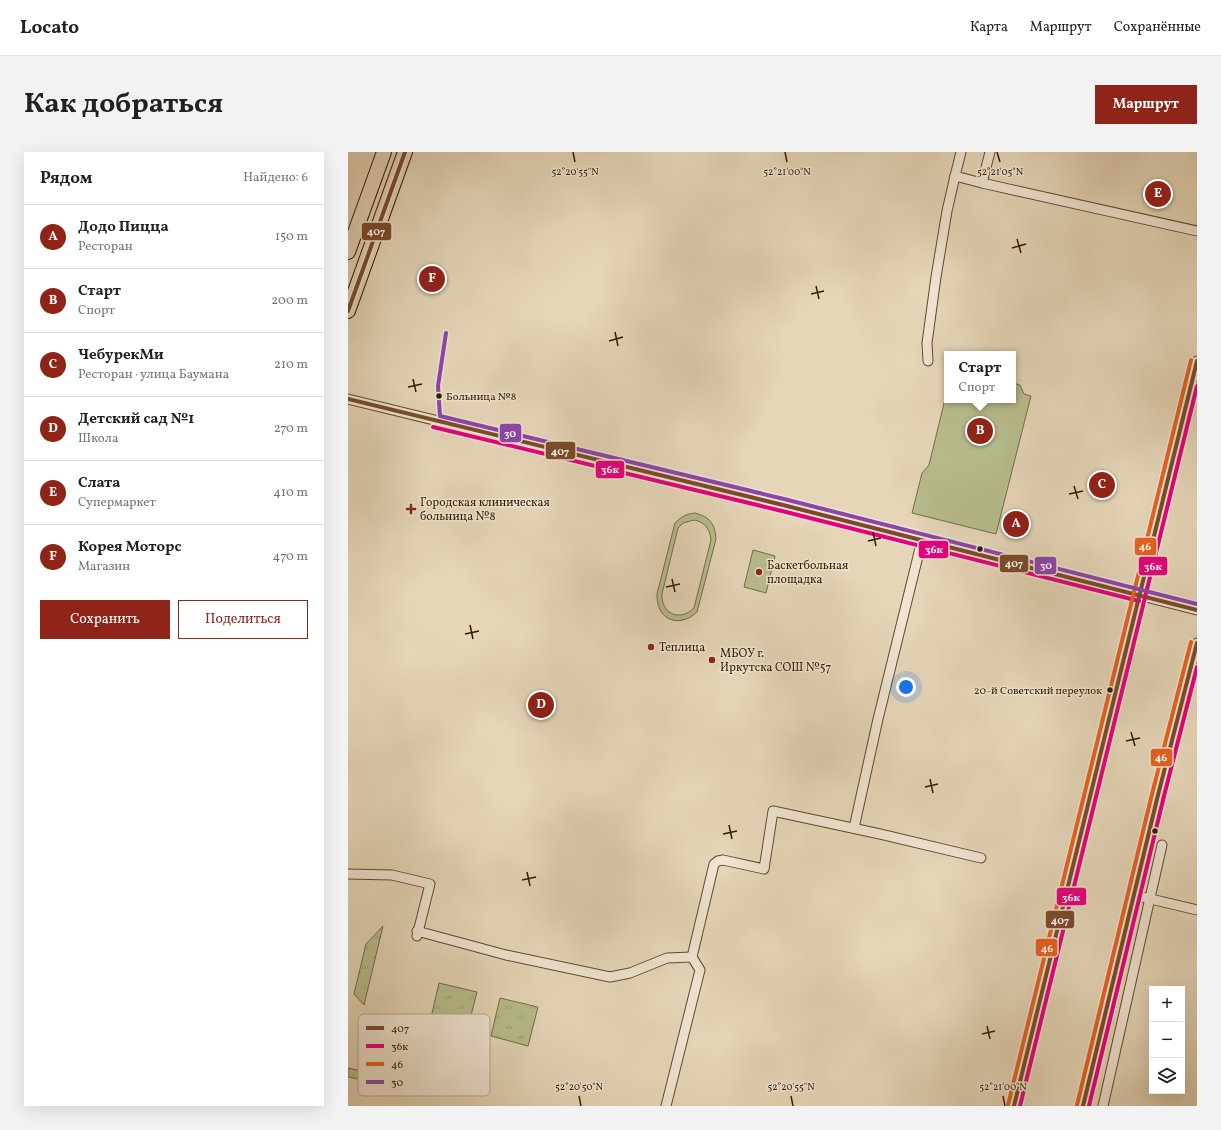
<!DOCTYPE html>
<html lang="ru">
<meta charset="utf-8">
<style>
:root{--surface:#fff;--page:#f2f2f2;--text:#202124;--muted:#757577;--line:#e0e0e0;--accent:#8f2418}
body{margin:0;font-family:Vollkorn,serif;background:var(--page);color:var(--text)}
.controls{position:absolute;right:12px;bottom:12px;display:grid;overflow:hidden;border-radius:0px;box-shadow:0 4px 16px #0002}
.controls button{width:36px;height:36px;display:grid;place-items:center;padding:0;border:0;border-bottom:1px solid var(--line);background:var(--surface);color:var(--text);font:20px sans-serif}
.you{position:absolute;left:558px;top:535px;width:14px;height:14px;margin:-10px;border:3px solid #fff;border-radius:50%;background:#1a73e8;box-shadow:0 0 0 6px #1a73e833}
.badge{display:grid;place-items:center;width:26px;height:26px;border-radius:50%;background:var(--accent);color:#fff;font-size:13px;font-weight:700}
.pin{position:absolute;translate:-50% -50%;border:2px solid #fff;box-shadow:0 1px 4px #0006}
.popup{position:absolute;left:596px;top:199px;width:72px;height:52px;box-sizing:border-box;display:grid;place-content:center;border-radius:0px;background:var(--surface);filter:drop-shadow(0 1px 3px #0005);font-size:13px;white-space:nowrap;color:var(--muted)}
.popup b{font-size:15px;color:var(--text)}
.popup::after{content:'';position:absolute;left:50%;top:100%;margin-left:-8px;border:8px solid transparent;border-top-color:var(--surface)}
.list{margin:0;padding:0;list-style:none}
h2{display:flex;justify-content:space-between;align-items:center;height:52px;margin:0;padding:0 16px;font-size:17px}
h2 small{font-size:13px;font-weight:400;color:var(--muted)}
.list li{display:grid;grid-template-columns:26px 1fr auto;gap:12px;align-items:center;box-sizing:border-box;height:64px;padding:0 16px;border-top:1px solid var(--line)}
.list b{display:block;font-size:15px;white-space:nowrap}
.list p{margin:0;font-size:13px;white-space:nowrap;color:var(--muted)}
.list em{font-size:13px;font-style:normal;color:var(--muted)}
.actions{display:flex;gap:8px;padding:12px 16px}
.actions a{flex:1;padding:9px 0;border:1px solid var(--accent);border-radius:0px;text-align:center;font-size:14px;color:var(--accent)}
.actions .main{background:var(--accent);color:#fff}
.icon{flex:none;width:22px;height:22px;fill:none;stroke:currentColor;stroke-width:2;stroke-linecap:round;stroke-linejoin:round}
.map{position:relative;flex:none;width:849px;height:954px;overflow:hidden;border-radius:0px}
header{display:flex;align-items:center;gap:24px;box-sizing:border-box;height:56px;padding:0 20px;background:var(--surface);border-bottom:1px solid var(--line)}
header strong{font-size:19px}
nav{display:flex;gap:22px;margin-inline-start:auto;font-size:14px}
.intro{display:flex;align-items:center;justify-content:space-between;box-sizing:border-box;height:96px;padding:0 24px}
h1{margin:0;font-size:28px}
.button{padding:10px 18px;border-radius:0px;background:var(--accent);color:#fff;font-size:14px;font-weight:700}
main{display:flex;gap:24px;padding:0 24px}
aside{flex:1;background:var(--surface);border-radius:0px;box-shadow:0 4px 16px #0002}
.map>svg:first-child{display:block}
.green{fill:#b7bd8d;stroke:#766c46;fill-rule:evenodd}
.park{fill:url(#park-tufts);stroke:#766c46}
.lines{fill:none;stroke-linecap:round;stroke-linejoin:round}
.minor-casing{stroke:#604a2e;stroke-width:11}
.primary-casing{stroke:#341b00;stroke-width:16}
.minor{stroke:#eee4d1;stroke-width:9}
.primary{stroke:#e5d6b8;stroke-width:14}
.bus-1-casing{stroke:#eee4d1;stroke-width:7}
.bus-2-casing{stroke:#eee4d1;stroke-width:7}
.bus-3-casing{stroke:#eee4d1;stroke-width:7}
.bus-4-casing{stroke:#eee4d1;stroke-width:7}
.bus-1{stroke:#7a4b2a;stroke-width:4}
.bus-2{stroke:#e5007d;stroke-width:4}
.bus-3{stroke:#e86120;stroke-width:4}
.bus-4{stroke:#8e44ad;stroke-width:4}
.ticks{fill:none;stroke:#341b00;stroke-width:1.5}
.bus-dot{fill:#341b00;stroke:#eee4d1;stroke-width:1.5}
.poi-dot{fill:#8f2418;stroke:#eee4d1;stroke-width:1.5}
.labels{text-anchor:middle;stroke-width:3;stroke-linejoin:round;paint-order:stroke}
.bus-label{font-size:11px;fill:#341b00;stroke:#eee4d1;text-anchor:start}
.poi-label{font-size:12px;fill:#341b00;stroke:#eee4d1;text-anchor:start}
.key{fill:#eee4d1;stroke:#b6a892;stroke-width:1}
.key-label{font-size:11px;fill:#341b00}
.ticks-label{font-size:10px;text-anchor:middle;fill:#341b00;stroke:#eee4d1;stroke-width:3;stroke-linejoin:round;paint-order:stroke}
.line-badge{stroke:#eee4d1;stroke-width:1.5}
.badge-label{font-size:11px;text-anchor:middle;font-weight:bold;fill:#fff}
</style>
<header>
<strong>Locato</strong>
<nav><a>Карта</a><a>Маршрут</a><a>Сохранённые</a></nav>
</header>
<div class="intro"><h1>Как добраться</h1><a class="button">Маршрут</a></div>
<main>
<aside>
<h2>Рядом<small>Найдено: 6</small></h2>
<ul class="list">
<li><span class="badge">A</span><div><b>Додо Пицца</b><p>Ресторан</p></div><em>150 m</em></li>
<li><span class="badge">B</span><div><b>Старт</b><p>Спорт</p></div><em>200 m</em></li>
<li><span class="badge">C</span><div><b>ЧебурекМи</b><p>Ресторан · улица Баумана</p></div><em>210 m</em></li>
<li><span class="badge">D</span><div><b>Детский сад №1</b><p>Школа</p></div><em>270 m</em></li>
<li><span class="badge">E</span><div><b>Слата</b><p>Супермаркет</p></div><em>410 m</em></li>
<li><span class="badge">F</span><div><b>Корея Моторс</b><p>Магазин</p></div><em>470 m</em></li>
</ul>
<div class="actions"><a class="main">Сохранить</a><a>Поделиться</a></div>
</aside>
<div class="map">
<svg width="849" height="954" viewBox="0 0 849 954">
<defs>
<pattern id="park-tufts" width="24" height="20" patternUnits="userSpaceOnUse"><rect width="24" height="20" fill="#b7bd8d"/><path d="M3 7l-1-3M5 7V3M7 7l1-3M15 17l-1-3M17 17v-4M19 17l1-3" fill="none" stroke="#9ea278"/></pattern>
</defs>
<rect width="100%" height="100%" fill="#e5d6b8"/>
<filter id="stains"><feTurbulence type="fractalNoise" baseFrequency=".005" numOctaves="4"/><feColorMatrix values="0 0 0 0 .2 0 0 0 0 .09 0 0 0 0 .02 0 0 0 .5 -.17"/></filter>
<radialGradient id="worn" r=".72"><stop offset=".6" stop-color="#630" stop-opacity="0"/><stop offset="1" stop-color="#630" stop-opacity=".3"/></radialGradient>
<g class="green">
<polygon points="665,231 672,233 676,242 683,244 648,382 564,361 574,321 581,313 599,239 599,248 665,248"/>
<path d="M347 361C362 365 367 372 368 387L349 460C331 477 308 468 309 442L327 371C333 365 338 362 347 361ZM346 368C357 370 362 377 363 388L346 456C332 470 313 462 314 442L330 376 335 371Z"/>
<polygon points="405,398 427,404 418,441 396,435"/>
</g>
<g class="park">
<polygon points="35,774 16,853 6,842 18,792"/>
<polygon points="91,831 129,840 119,879 82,870"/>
<polygon points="152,846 190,855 180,894 143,884"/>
<polygon points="0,916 57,929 52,936 0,925"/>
</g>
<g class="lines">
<g class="minor-casing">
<g id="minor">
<polyline points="642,0 634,31 849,79"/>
<polyline points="607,24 613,0"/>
<polyline points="580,209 579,191 588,125 599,59 607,24 634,31"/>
<polyline points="0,247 435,353 849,458"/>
<polyline points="506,676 530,567 574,388"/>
<polyline points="0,722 44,723 82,732 69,784"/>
<polyline points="786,743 849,758"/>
<polyline points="69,779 158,803 262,825 282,821 319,806 344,805 352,818 318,954"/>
<polyline points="344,805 366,712 370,709 375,708 416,717 425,659 532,682 633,706"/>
<polyline points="666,954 849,209"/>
<polyline points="735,954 810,643 849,491"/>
<polyline points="755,954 814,693"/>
</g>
</g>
<g class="primary-casing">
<g id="primary">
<polyline points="0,100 36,0"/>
<polyline points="0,159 57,0"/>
</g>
</g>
<use href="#minor" class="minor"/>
<use href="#primary" class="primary"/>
<g class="bus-1-casing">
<g id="bus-1">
<polyline points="0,159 57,0"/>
<polyline points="0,247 435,353 849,458"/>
<polyline points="666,954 849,209"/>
<polyline points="735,954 810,643 849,491"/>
</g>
</g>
<g class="bus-2-casing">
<g id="bus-2">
<polyline points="85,275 434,359 791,449"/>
<polyline points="672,954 849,234"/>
<polyline points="741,954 816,644 849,515"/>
</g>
</g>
<g class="bus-3-casing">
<g id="bus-3">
<polyline points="660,953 843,208"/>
<polyline points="729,953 804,642 843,490"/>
</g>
</g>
<g class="bus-4-casing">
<polyline id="bus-4" points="98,181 90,234 92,264 436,347 849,452"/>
</g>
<use href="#bus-1" class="bus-1"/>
<use href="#bus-2" class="bus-2"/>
<use href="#bus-3" class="bus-3"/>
<use href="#bus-4" class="bus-4"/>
</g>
<path class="ticks" d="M225 0 227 10M437 0 439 10M649 0 652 10M669 87 673 101M664 96 678 92M468 134 471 147M463 142 476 139M267 180 270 194M261 189 275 185M65 227 68 240M60 235 74 232M726 334 730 347M721 342 735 339M525 380 528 394M520 389 533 386M324 427 327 440M318 435 332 432M122 473 125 487M117 482 131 479M783 580 787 594M778 589 792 586M582 627 585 641M577 635 590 632M381 673 384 687M375 682 389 679M179 720 182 734M174 728 188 725M639 874 642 887M634 882 647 879M231 944 233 954M443 944 445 954M655 944 657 954"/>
<g class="bus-dot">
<circle cx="91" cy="244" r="3.5"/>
<circle cx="632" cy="397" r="3.5"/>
<circle cx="762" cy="538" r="3.5"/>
<circle cx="807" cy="679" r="3.5"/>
</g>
<g class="poi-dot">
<path d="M61 351h4v4h4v4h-4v4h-4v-4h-4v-4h4z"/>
<circle cx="411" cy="420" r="4"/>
<circle cx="303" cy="495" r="4"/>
<circle cx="364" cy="508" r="4"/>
</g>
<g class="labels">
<g class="bus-label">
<text x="98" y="248">Больница №8</text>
<text x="754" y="542" text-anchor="end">20-й Советский переулок</text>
</g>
<g class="poi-label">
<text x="72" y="354">Городская клиническая<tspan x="72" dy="14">больница №8</tspan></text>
<text x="419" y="417">Баскетбольная<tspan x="419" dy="14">площадка</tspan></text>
<text x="311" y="499">Теплица</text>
<text x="372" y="505">МБОУ г.<tspan x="372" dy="14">Иркутска СОШ №57</tspan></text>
</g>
</g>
<rect x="10" y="862" width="132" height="82" rx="6" class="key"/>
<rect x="18" y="874" width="18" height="4" fill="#7a4b2a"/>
<rect x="18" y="892" width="18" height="4" fill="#e5007d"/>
<rect x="18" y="910" width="18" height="4" fill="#e86120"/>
<rect x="18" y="928" width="18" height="4" fill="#8e44ad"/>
<g class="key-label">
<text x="43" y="880">407</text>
<text x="43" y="898">36к</text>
<text x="43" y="916">46</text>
<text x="43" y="934">30</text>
</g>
<g class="ticks-label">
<text x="227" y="23">52°20'55"N</text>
<text x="439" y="23">52°21'00"N</text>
<text x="652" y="23">52°21'05"N</text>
<text x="231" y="938">52°20'50"N</text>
<text x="443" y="938">52°20'55"N</text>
<text x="655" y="938">52°21'00"N</text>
</g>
<g class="line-badge">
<rect x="13" y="70" width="31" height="19" rx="4" fill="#7a4b2a"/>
<rect x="151" y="271" width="23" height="20" rx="4" fill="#8e44ad"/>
<rect x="197" y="289" width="31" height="19" rx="4" fill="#7a4b2a"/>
<rect x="247" y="308" width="30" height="19" rx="4" fill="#e5007d"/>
<rect x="786" y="385" width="23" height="19" rx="4" fill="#e86120"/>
<rect x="570" y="388" width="31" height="19" rx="4" fill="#e5007d"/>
<rect x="651" y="402" width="30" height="19" rx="4" fill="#7a4b2a"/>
<rect x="686" y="404" width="23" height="19" rx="4" fill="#8e44ad"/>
<rect x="790" y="404" width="30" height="20" rx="4" fill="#e5007d"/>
<rect x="802" y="596" width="23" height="19" rx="4" fill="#e86120"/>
<rect x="708" y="735" width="31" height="19" rx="4" fill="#e5007d"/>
<rect x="697" y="758" width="30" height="19" rx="4" fill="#7a4b2a"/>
<rect x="687" y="786" width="23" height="19" rx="4" fill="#e86120"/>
</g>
<g class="badge-label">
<text x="28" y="83">407</text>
<text x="162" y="285">30</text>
<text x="212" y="303">407</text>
<text x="262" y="321">36к</text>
<text x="797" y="398">46</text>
<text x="586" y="401">36к</text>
<text x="666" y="415">407</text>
<text x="698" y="417">30</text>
<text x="805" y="418">36к</text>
<text x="813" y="609">46</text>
<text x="723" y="749">36к</text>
<text x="712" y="772">407</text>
<text x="699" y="800">46</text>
</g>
<rect width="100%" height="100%" filter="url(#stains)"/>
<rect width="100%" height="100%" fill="url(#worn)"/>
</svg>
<div class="controls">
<button>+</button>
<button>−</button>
<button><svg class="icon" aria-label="layers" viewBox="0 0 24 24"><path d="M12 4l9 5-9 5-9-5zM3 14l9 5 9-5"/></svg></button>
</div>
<div class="you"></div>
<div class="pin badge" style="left:668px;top:372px">A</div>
<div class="pin badge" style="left:632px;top:279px">B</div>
<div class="popup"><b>Старт</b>Спорт</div>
<div class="pin badge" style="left:754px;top:333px">C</div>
<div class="pin badge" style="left:193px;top:553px">D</div>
<div class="pin badge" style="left:810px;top:42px">E</div>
<div class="pin badge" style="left:84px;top:127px">F</div>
</div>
</main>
